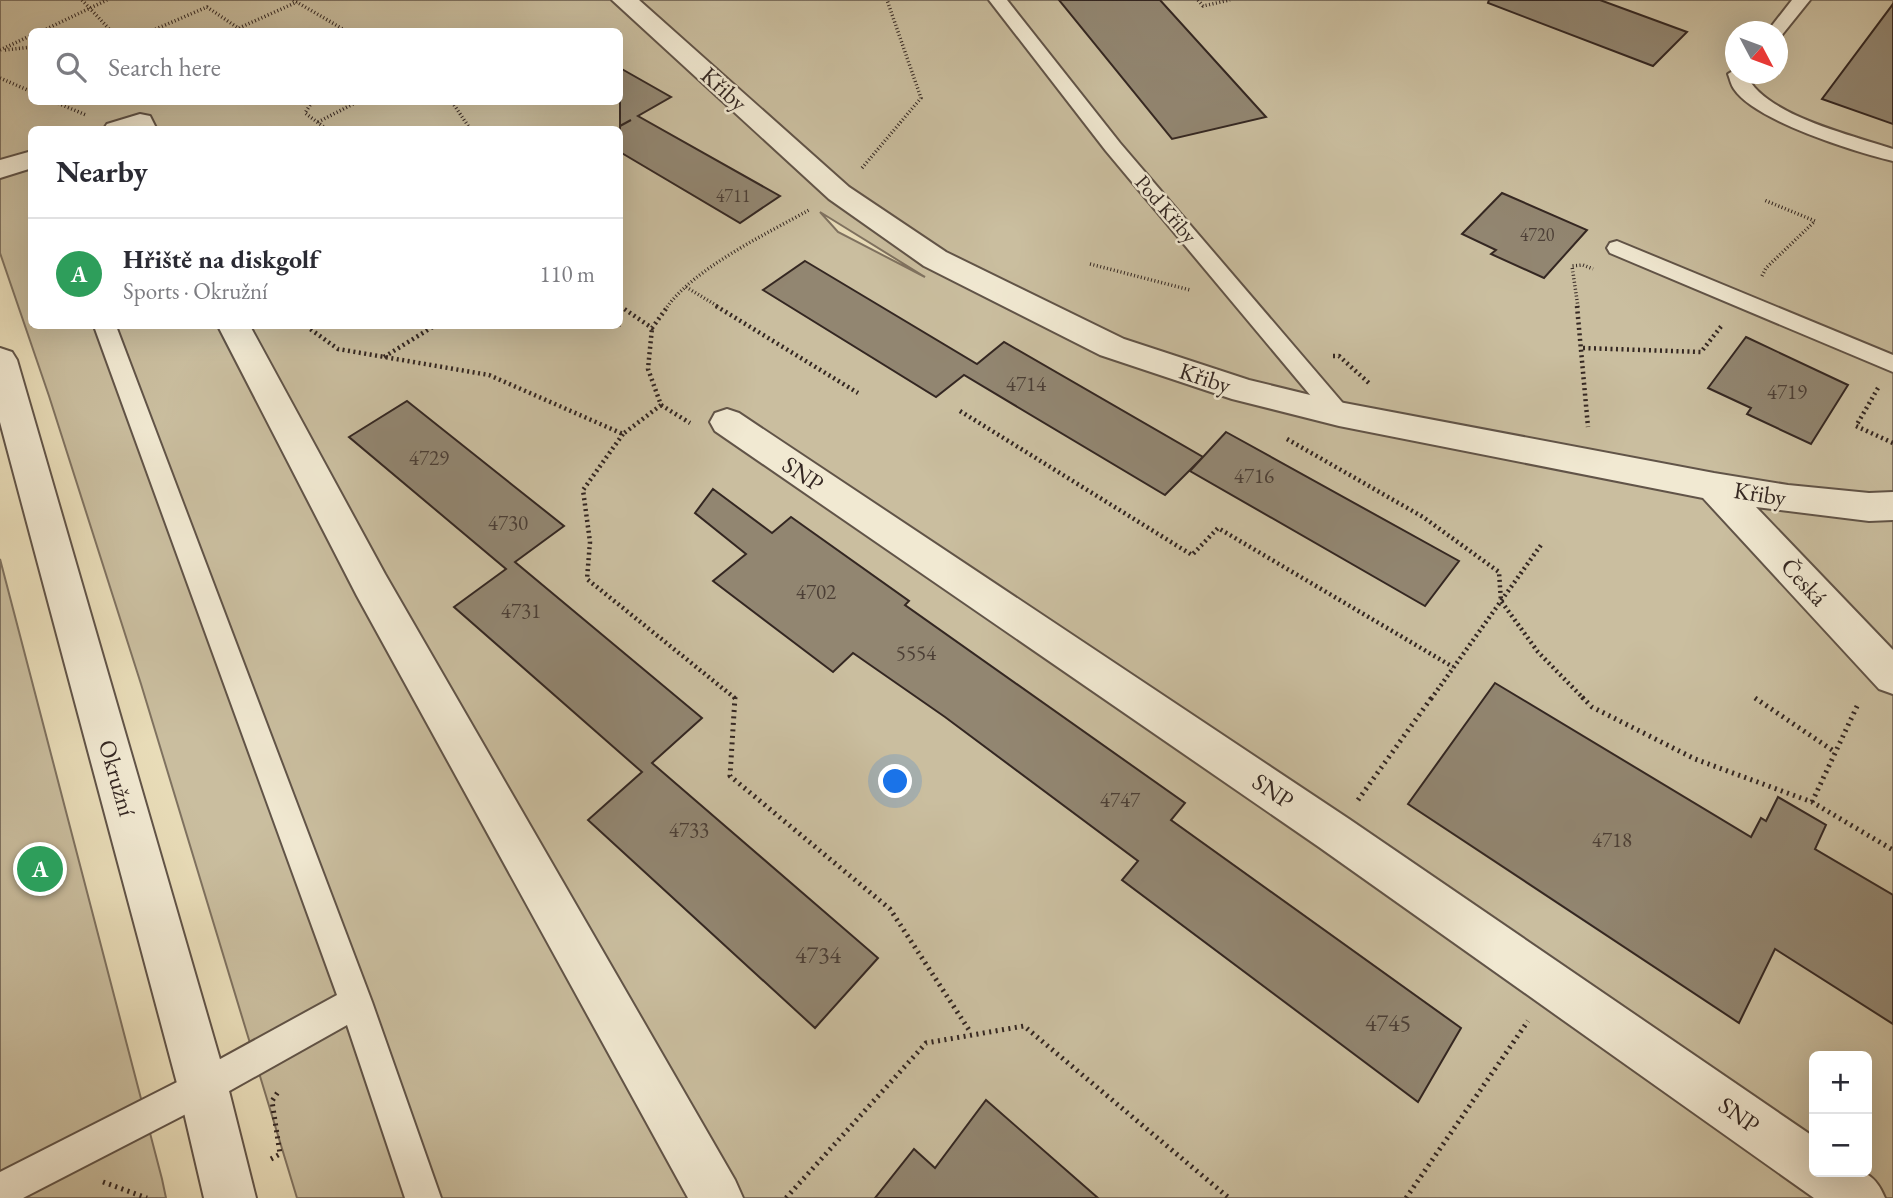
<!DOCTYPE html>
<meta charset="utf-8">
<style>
:root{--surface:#fff;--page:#f7f7f7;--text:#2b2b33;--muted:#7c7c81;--line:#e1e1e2;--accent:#2563eb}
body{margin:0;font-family:"EB Garamond",serif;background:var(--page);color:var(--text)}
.controls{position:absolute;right:21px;bottom:21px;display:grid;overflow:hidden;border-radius:10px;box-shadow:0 7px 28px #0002}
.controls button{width:63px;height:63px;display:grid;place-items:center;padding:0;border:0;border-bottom:2px solid var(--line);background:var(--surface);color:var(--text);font:35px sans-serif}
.compass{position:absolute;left:1725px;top:21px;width:63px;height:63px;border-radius:50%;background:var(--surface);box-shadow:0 7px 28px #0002;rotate:131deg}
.you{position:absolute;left:896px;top:782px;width:24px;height:24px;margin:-18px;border:5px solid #fff;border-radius:50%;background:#1a73e8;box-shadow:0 0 0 10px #1a73e833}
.badge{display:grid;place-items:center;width:46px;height:46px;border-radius:50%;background:var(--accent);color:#fff;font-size:23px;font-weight:700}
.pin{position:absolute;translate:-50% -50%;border:4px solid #fff;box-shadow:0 2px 7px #0006}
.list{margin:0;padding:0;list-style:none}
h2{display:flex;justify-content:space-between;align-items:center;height:91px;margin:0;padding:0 28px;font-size:30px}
h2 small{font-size:23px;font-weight:400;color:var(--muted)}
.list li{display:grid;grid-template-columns:46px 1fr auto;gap:21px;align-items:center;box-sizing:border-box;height:112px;padding:0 28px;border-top:2px solid var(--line)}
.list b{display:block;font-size:26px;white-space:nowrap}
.list p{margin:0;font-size:23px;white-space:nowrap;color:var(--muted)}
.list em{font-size:23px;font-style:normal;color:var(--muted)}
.icon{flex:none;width:38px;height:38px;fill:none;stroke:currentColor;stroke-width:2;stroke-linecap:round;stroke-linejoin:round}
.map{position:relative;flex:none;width:1893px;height:1198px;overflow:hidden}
.search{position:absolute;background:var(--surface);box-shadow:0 7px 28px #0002;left:28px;top:28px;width:595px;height:77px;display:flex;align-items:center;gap:18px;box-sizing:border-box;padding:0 24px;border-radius:10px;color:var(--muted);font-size:26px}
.panel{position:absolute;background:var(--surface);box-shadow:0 7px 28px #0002;left:28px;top:126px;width:595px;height:203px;border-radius:10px}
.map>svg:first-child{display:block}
.green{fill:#cabe9f;stroke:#7f7260;stroke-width:2;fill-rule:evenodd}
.building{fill:#928671;stroke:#342722;stroke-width:2}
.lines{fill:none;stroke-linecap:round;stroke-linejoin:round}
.service-casing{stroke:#615448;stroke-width:4}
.minor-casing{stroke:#615448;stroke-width:4}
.tertiary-casing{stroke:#615448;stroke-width:4}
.path-far2{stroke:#342722;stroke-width:3.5;stroke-dasharray:1 2.5;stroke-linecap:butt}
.path-far1{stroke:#342722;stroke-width:4.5;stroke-dasharray:2 3.5;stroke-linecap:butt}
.path{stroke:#342722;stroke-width:5;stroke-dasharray:2 4.5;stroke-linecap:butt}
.service{fill:#f1e9d2;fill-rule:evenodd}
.minor{fill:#f1e9d2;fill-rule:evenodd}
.tertiary{fill:#f1e9d2;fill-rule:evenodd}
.labels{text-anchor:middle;stroke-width:5;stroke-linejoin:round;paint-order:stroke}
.far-number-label{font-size:18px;fill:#4c3f36}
.far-street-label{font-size:21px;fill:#342722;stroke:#f1e9d2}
.number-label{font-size:21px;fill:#4c3f36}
.street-label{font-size:24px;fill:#342722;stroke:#f1e9d2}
.near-number-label{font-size:24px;fill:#4c3f36}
</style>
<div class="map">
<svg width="1893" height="1198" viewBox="0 0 1893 1198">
<rect width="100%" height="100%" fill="#e9ddb9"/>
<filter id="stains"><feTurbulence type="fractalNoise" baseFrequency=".00286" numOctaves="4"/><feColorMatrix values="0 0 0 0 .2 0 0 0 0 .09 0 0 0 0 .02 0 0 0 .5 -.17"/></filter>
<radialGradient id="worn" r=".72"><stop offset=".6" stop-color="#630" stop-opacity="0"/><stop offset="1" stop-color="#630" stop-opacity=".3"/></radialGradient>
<g class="green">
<path d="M0 0H1893V1198H297L141 684 49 396 0 253ZM32 32H620V102H32ZM1736 32H1778V74H1736ZM32 130H620V326H32ZM820 212 925 277 838 232ZM1814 1056H1867V1172H1814Z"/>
<polygon points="0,559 162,1179 166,1198 0,1198"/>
</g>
<g class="building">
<polygon points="1059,0 1160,0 1266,117 1172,139"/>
<polygon points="1489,0 1600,0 1687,32 1653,66 1488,3"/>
<polygon points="1893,4 1893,124 1822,99"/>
<polygon points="620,68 671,97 638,116 780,196 740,223 620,152 620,126 631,120 620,126"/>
<polygon points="1502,193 1587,230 1544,278 1491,254 1496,250 1462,234"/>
<polygon points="805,261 977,364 1004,342 1203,457 1165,495 964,375 936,397 763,290"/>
<polygon points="1746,337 1848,385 1811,444 1747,414 1751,408 1708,388"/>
<polygon points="407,401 564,526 515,562 702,718 652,763 878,958 815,1028 588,820 642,772 454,607 506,569 349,437"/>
<polygon points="1226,432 1459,561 1425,606 1190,471"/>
<polygon points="713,489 772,533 791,517 909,601 905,605 1185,803 1171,820 1461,1028 1418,1102 1122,880 1138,861 945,717 853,653 833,672 713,581 746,554 695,513"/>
<polygon points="1495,683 1751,837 1761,818 1766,821 1778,797 1826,825 1815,849 1893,895 1893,1024 1775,949 1739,1023 1408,804"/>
<polygon points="986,1100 1098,1198 875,1198 914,1149 935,1168"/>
</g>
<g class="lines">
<g class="service-casing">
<g id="service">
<polygon points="989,0 1007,0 1120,143 1347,408 1351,414 1347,420 1339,422 1331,420 1106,151"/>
<polygon points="1792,0 1810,0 1781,36 1778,37 1778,32 1767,32"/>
<path d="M1736 69V74H1746C1763 115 1852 135 1893 149V161C1856 152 1755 121 1734 89 1731 85 1730 79 1728 74Z"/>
<polygon points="1617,241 1893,355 1893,372 1610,253 1607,248 1610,243"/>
<polygon points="94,326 116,326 372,1002 441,1198 405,1198 347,1025 215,1099 23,1198 0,1198 0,1172 191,1075 337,995"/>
</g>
</g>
<g class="minor-casing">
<g id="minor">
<polygon points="612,0 639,0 849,187 946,252 1124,339 1249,380 1339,402 1714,473 1788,485 1869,493 1893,492 1893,520 1869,521 1756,507 1893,650 1893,694 1879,689 1703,498 1339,426 1232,399 1100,355 924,266 829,199"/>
<polygon points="140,114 150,116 157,130 103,130 107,124"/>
<polygon points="32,151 32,168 0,178 0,160"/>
<polygon points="218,326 250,326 385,574 735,1180 743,1198 688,1198 357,596"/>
<path d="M727 409 739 413 1349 819 1814 1137V1172C1849 1172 1870 1161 1885 1198H1814L1319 847 715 431 710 422 715 413Z"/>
</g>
</g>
<g class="tertiary-casing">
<polygon id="tertiary" points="0,348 12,352 17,360 228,1087 256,1198 204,1198 178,1087 0,422"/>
</g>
<g class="path-far2">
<polyline points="82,0 112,32"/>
<polyline points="293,0 348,32"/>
<polyline points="1198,0 1203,6 1230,0"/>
<polyline points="239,28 297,2"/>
<polyline points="40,32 107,0"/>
<polyline points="149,32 207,7 244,32"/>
<polyline points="0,50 32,35"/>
<polyline points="5,50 32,47"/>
<polyline points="0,78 32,92"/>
<polyline points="55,102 86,115"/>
<polyline points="312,102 305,113 328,130"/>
<polyline points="452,102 471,130"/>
<polyline points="318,122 357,102"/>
<polyline points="862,168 921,98 887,0"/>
<polyline points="1090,264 1190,290"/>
<polyline points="1762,276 1766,268 1815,221 1764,200"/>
<polyline points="686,287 719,307"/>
<path d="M667 307C695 268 766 234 809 210"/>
<polyline points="1578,307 1572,266 1583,265 1593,269"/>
</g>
<g class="path-far1">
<polyline points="620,306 652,328 668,306"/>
<polyline points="716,306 858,393"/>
<polyline points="1577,306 1588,427"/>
<polyline points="306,326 338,349 489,375 623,434 661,405 648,369 652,328"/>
<polyline points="1583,348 1701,352 1723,324"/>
<polyline points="1333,356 1339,356 1370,384"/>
<polyline points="384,357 434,326"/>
<polyline points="1878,388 1856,426 1893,443"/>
<polyline points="661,405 690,423"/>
<polyline points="960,411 1192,555 1218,528 1453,667"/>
<polyline points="623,434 583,490 590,542 587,579 736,699"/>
<polyline points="1287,439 1423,517 1499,572 1501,601 1538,652 1584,699"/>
<polyline points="1431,699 1541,545"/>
</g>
<g class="path">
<polyline points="735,697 730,776 890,909 971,1033"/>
<polyline points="1582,697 1592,707 1695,759 1812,802 1893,850"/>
<polyline points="1755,698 1835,752"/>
<polyline points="1358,800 1432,697"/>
<polyline points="1812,802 1859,702"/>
<polyline points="271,1159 280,1154 272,1101 278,1092"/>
<polyline points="103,1182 147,1198"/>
<polyline points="786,1198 926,1043 1024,1026 1229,1198"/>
<polyline points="1406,1198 1528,1021"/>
</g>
<use href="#service" class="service"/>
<use href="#minor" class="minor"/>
<use href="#tertiary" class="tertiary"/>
</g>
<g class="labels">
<g class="far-number-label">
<text x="733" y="202">4711</text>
<text x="1537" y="241">4720</text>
</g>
<g class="far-street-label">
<text transform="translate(1166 209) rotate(49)" y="7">Pod Křiby</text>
</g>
<g class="number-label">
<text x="1026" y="391">4714</text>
<text x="1787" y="399">4719</text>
<text x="429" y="465">4729</text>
<text x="1254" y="483">4716</text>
<text x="508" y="530">4730</text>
<text x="816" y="599">4702</text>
<text x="521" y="618">4731</text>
<text x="916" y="660">5554</text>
<text x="1120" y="807">4747</text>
<text x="689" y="837">4733</text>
<text x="1612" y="847">4718</text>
</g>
<g class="street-label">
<text transform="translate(724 89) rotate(42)" y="8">Křiby</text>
<text transform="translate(1205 378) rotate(18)" y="8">Křiby</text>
<text transform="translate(803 474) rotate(34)" y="8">SNP</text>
<text transform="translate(1760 494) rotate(9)" y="8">Křiby</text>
<text transform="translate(1804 582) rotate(47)" y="8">Česká</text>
<text transform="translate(117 778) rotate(74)" y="8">Okružní</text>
<text transform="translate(1273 791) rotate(34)" y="8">SNP</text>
<text transform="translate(1739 1115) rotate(35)" y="8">SNP</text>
</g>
<g class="near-number-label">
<text x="818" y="963">4734</text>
<text x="1388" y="1031">4745</text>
</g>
</g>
<rect width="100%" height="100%" filter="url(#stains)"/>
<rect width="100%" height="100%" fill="url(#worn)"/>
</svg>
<div class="controls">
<button>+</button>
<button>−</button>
</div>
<svg class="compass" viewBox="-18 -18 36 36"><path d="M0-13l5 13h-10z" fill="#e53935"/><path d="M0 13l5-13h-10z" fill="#7c7c81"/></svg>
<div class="you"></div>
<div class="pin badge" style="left:40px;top:869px;background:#2e9e5b">A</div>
<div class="search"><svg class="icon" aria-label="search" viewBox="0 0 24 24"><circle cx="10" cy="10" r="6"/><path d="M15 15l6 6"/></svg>Search here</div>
<section class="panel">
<h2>Nearby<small></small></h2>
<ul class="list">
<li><span class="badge" style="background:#2e9e5b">A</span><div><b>Hřiště na diskgolf</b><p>Sports · Okružní</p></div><em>110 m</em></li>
</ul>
</section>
</div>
